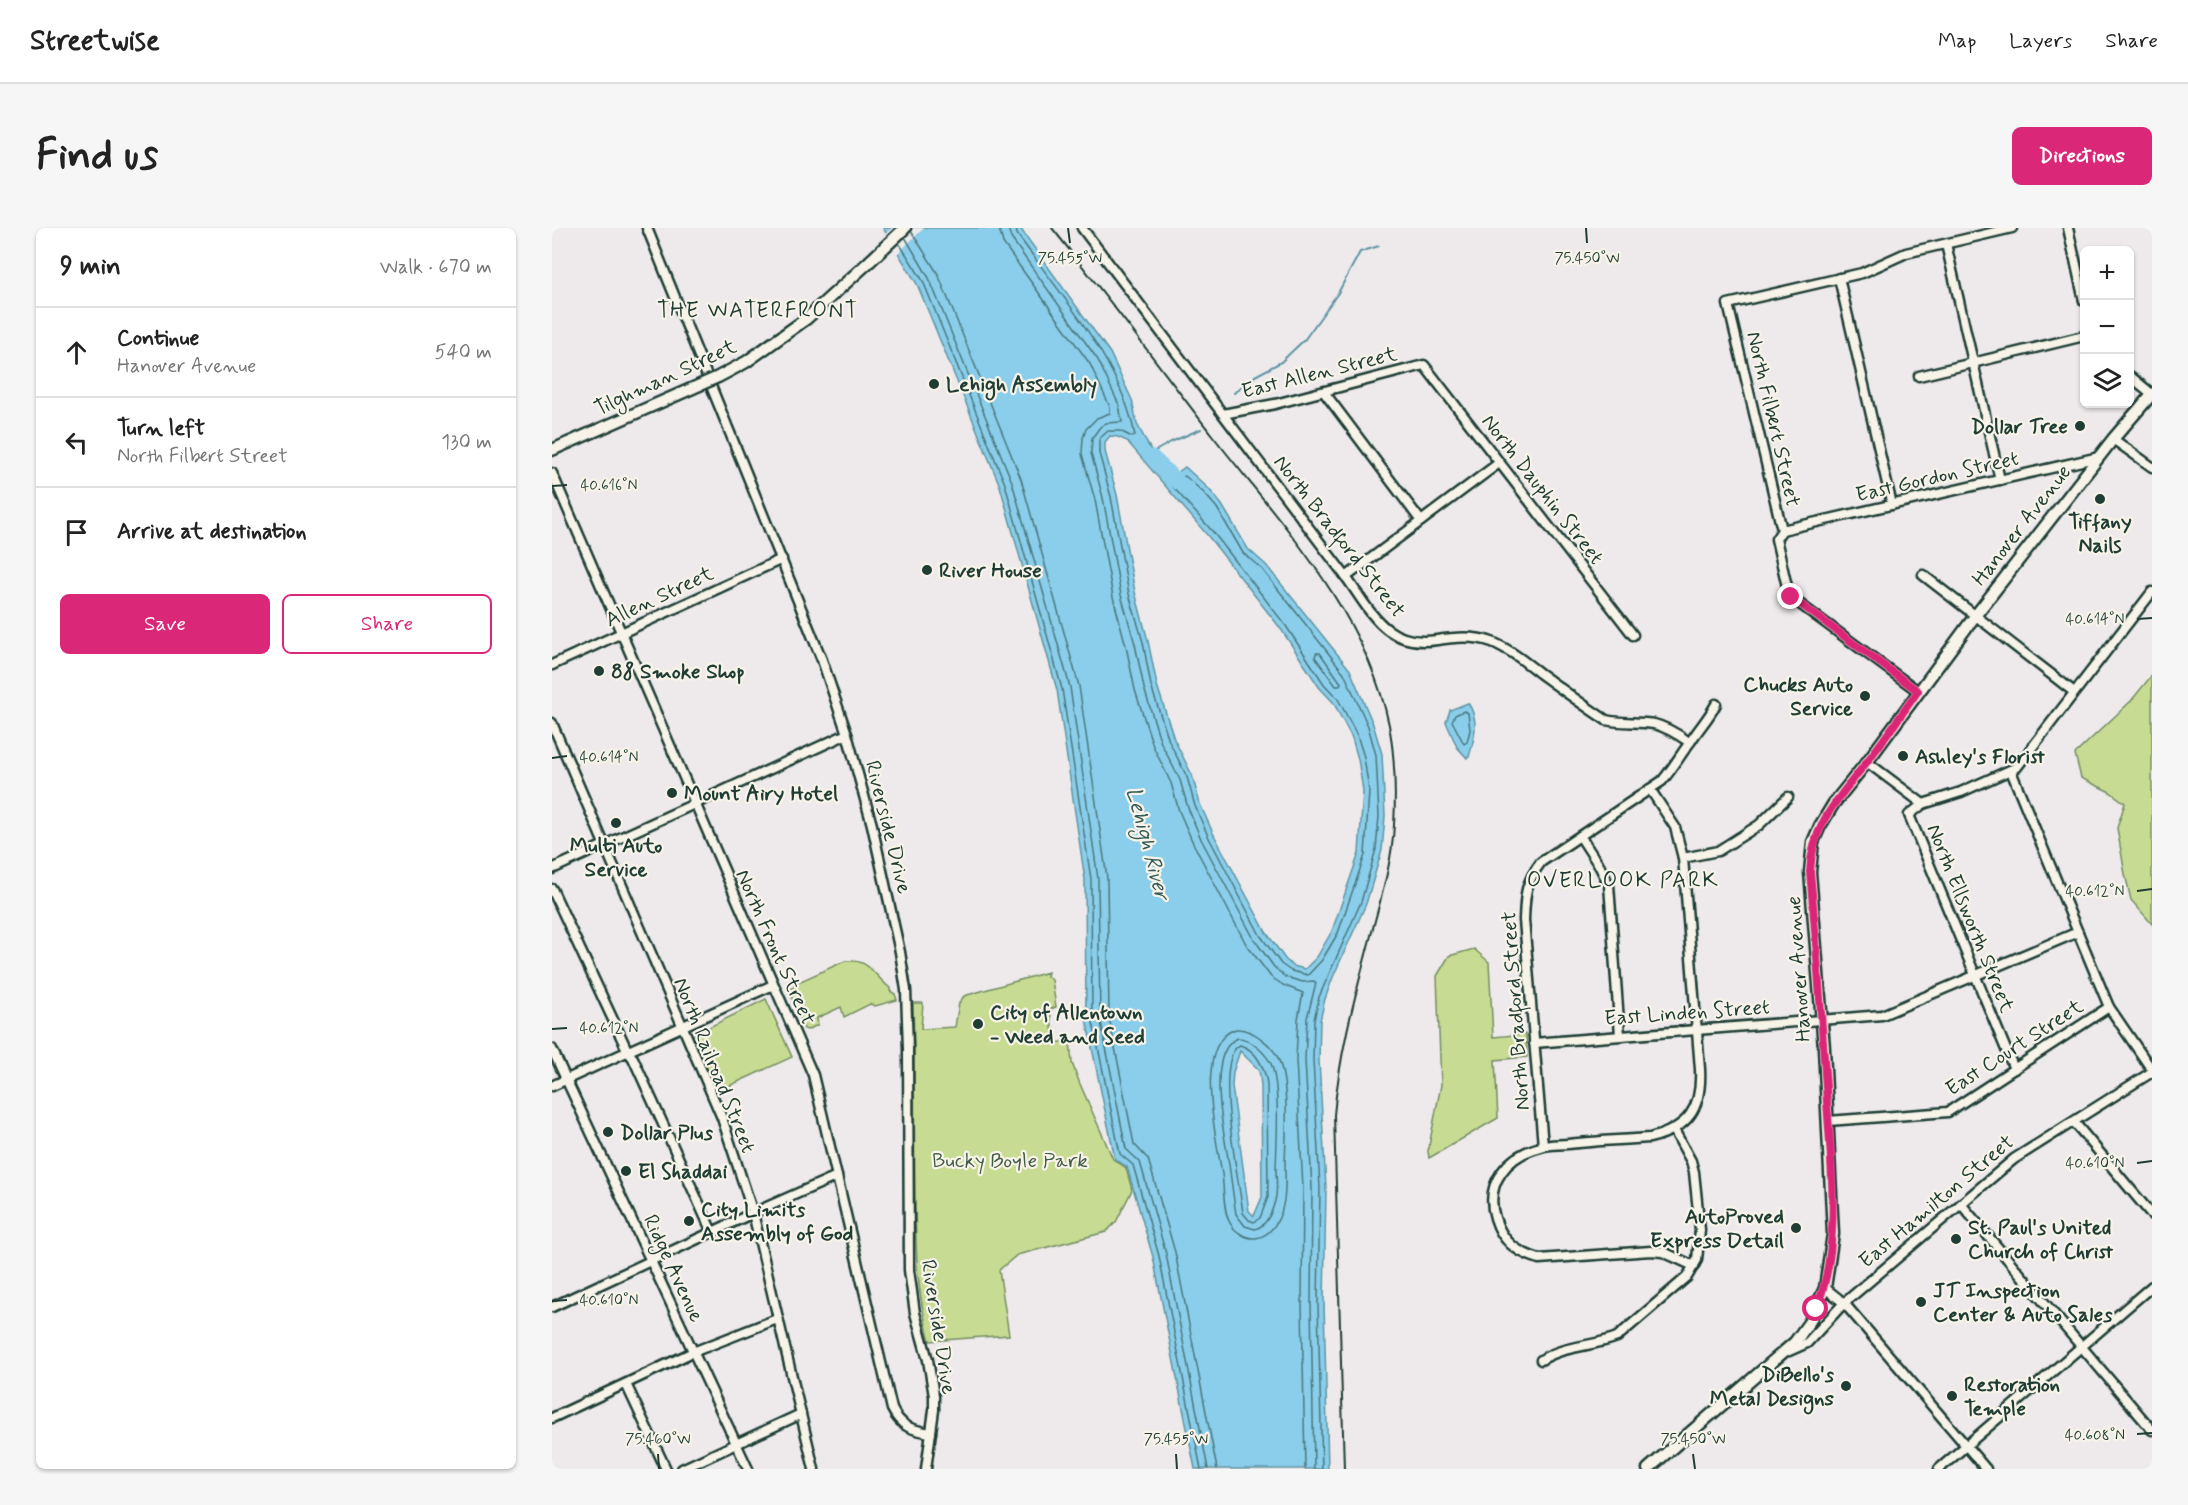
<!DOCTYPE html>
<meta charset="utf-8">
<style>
:root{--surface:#fff;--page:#f6f6f6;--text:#222;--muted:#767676;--line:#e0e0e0;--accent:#db2777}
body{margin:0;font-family:Mynerve,sans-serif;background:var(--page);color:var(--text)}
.controls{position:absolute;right:18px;top:18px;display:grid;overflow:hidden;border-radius:9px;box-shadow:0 2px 4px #0004}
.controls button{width:54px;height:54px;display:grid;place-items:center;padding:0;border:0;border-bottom:2px solid var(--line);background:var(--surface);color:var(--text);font:30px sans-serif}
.stop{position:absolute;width:18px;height:18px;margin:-14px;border:4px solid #db2777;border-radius:50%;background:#fff}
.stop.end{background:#db2777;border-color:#fff;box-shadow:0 2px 6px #0008}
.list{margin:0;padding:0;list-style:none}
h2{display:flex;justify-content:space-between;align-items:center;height:78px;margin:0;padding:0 24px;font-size:26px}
h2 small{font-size:20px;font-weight:400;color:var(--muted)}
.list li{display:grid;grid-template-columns:39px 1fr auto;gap:18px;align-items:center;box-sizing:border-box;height:90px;padding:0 24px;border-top:2px solid var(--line)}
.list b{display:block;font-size:22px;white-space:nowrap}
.list p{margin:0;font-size:20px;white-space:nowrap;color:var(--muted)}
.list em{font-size:20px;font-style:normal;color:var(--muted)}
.actions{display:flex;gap:12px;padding:18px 24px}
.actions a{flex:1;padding:14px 0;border:2px solid var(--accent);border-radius:9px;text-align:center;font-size:21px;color:var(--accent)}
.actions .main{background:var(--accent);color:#fff}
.icon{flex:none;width:33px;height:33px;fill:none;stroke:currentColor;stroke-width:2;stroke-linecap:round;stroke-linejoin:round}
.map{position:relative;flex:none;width:1600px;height:1241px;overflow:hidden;border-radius:9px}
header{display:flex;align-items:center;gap:36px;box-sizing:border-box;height:84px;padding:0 30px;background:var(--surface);border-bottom:2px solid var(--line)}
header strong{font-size:28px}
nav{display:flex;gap:33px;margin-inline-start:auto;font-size:21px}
.intro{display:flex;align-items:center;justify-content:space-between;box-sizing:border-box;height:144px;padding:0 36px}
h1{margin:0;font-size:42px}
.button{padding:15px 27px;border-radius:9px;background:var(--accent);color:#fff;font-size:21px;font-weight:700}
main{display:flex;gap:36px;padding:0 36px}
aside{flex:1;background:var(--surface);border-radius:9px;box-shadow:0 2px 4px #0004}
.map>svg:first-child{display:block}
.green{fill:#c7dc92;stroke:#738c63;stroke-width:1.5}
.water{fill:#8aceeb;stroke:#5f94a2;stroke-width:1.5;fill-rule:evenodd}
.pier{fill:#eeeaeb}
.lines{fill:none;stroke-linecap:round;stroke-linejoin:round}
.shore{stroke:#4a777d;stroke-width:1.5}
.stream{stroke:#5f94a2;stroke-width:2}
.river{stroke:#8aceeb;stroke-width:15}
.minor-casing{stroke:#1f3d34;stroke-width:13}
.major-casing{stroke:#1f3d34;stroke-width:15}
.minor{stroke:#f7f3e8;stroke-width:8}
.major{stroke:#f7f3e8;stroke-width:10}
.rail{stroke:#1f3d34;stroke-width:2}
.major-bridge-casing{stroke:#1f3d34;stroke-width:15;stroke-linecap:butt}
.major-bridge{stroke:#f7f3e8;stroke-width:10}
.route{stroke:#db2777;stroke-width:8}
.ticks{fill:none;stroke:#1f3d34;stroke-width:2}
.poi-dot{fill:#1f3d34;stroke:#f7f3e8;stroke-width:2}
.labels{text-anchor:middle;stroke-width:4.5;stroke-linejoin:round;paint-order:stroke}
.street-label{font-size:21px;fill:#1f3d34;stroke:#f7f3e8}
.poi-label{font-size:21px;font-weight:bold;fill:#1f3d34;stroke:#f7f3e8;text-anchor:start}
.park-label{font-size:21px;fill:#415d47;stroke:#f7f3e8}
.neighbourhood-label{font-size:22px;letter-spacing:1.5px;fill:#1f3d34;stroke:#f7f3e8}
.water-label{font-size:22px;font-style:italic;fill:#345a59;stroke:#f7f3e8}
.ticks-label{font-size:15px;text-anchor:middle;fill:#1f3d34;stroke:#f7f3e8;stroke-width:4.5;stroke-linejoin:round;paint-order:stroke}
</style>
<header>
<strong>Streetwise</strong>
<nav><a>Map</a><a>Layers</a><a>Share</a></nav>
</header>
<div class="intro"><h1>Find us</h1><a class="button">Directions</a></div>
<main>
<aside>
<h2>9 min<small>Walk · 670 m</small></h2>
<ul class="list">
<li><svg class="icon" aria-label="ahead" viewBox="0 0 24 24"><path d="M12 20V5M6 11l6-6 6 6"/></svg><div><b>Continue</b><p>Hanover Avenue</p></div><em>540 m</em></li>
<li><svg class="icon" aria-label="left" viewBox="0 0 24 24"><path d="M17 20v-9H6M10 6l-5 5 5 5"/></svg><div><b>Turn left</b><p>North Filbert Street</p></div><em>130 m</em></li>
<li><svg class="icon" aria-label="arrive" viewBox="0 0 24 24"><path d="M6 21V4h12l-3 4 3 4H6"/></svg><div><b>Arrive at destination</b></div></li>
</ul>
<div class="actions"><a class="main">Save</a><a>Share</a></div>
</aside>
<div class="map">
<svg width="1600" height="1241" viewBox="0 0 1600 1241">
<rect width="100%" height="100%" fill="#eeeaeb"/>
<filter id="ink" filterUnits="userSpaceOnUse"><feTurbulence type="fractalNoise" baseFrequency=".0167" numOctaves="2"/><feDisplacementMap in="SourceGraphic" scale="12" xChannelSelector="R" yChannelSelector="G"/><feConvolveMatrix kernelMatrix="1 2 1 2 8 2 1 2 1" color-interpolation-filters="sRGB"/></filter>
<g filter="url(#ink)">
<g class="green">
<polygon points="1600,447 1600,696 1579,672 1573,646 1565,600 1573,575 1558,564 1529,550 1523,526 1579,473"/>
<polygon points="922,721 937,734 941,809 974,806 975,829 943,832 946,890 877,930 876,923 889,857 885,748 897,728"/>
<path d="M293 733C319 731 320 746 338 760V763L343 766 345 772 323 778 318 776 292 789 289 779 265 790 266 797 255 802 252 801 237 762 243 758 242 756Z"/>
<path d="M496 744 495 748 500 752 504 779 498 781 502 815 518 813 520 835 528 856 561 931 574 940 580 962 564 994 554 1004 465 1027 447 1042 457 1107 378 1113C364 1062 364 1023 363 972 362 906 363 840 361 775H371L369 801 403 799 407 775 412 768Z"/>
<polygon points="214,771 240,829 164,864 139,808"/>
</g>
<g class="water">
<path d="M331 0H468L558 125 580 172 585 196 601 226 618 250 633 239 657 261 670 277 696 321 714 337 798 442 821 496 830 526 833 588 830 622 814 676 781 749 773 771 768 793 767 832 774 960 772 1075 776 1241H643L601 1029 575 939 563 931 534 791 533 652 505 462 448 258 365 56ZM558 208 566 209 575 213 656 308 729 401 767 459 781 474 800 510 806 531 811 563 807 625 780 703 765 729 753 741 741 738 733 731 714 704 661 605 648 576 640 547 622 511 605 457 596 413 583 364 565 267 553 223V214ZM688 823 707 842 709 857 710 969 702 988 697 983 680 858 681 844Z"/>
<path d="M916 475C928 492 922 511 917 529L915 530 905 519 894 494 898 482Z"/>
</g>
<polygon class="pier" points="340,0 372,0 344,27 332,7"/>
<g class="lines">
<g class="shore">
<polyline points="447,0 451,15 538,136 558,179 558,185 545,190 534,201 531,210 530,226 543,272 561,369 574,418 583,462 601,518 619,555 627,583 641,615 694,716 719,749 731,757 751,765 746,791 744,832 751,960 750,1076 753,1241"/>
<polyline points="456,0 459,10 546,132 567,177 570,194 554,195 548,199 540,210 539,225 551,270 569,367 583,416 592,460 609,515 628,552 636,580 649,611 702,711 722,739 733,749 751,754 762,753 764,755 755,790 753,832 760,960 759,1076 762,1241"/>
<path d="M464 0 465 6C508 66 570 135 583 208L580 209 568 203H556L547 211V225L559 269 577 366 591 414 599 458 617 513 635 549 643 578 656 608 708 707 729 736 739 743 756 747 770 732 786 705 813 627 817 563 812 529 805 507 786 471 772 456 734 398 661 304 621 259 622 255 633 248 652 265 665 280 691 325 710 341 792 445 816 498 824 527 827 588 824 621 809 674 767 769 762 792 761 832 768 960 766 1075 770 1241"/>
<polyline points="359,3 386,46 469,251 527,458 555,650 557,789 582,916 596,931 623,1024 665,1241"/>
<polyline points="353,9 377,50 460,254 518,459 546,651 548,789 574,921 588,934 614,1026 656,1241"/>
<polyline points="347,15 371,53 453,256 510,461 539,651 540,790 568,926 581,937 607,1028 649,1241"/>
<polygon points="764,425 768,425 789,455 787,458 784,458 763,429"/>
<polygon points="912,483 916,485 918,502 915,514 912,516 900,493 903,487"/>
<path d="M684 801C701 800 723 819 728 835 737 864 734 906 733 936 733 947 734 960 732 972 730 987 721 1008 704 1010 694 1011 683 1004 678 995 671 984 672 959 670 946 665 913 640 814 684 801Z"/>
<path d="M686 810C698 810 715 826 720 838 728 864 725 912 724 940 724 950 726 963 723 973 720 984 715 998 703 1001L693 998 684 986C681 968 679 949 676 930 672 905 653 822 686 810Z"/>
<path d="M688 817C705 822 713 841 715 856L716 969 708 990 702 994 697 992 691 985C688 957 660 829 688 817Z"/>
</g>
<g class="stream">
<polyline points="682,165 703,148 729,134 753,111 786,65 808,24 827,18"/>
<polyline points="598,226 619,214 649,201"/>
</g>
<polyline class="river" points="600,229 627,255 636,260"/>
<g class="minor-casing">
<g id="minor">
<polyline points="95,0 270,432 295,506 320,597 348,724 354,762 356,821 357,1042 363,1085 376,1132 382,1168 382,1182 374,1241"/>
<path d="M530 0 794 349C819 384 834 420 885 412 902 409 922 407 940 414 957 421 972 433 986 444 1008 460 1031 477 1054 492 1070 496 1086 493 1102 496 1115 499 1127 507 1137 514"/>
<polyline points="1516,0 1532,73"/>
<polyline points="1394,16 1448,252"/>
<polyline points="1287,50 1340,277"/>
<polyline points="1367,148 1532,108"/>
<polyline points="1578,148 1600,166"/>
<polyline points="772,164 869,293"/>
<polyline points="671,186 723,176 872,137 1081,407"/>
<polyline points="1561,211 1600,239"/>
<path d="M0 245 261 847 340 1181C349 1199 360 1202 379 1205"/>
<polyline points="1230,302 1547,229"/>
<polyline points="1371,347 1522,464"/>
<polyline points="794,349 947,235"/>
<polyline points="0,437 230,331"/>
<polyline points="1366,463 1241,371 1236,363 1224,311 1230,302 1176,76 1310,45 1354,25 1460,0"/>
<polyline points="0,495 170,890 201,985 262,1241"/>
<polyline points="1315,534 1371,576"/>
<polyline points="1459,543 1557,779 1600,842"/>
<path d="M1098 561 1123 599 1131 630 1148 841C1150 880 1137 900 1098 910 1071 912 1043 913 1016 916 1007 917 997 916 989 919 956 927 932 955 943 990 950 1013 964 1024 987 1031L1099 1023 1111 1024 1142 1038"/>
<polyline points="1028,608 1048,639 1057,657 1068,807"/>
<polyline points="1131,630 1166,623 1207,597 1236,569"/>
<polyline points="0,641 295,506"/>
<polyline points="0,661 76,824 81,830 160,1004"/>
<polyline points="982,815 1330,787 1526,704"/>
<polyline points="0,821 196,1241"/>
<polyline points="1462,841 1357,587 1371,576 1409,564 1465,539 1600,364"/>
<polyline points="0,858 221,757"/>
<polyline points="1276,893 1396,884 1557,779"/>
<polyline points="1522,894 1600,987"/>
<path d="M991 918 972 692C973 667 973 655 989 634L1110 553C1122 539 1128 527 1139 513 1147 500 1157 490 1164 476"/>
<polyline points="1409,976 1600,1202"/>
<polyline points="1273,1060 1292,1075 1434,1241"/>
<polyline points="0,1079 201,985 285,948"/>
<polyline points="1237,1123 1255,1115 1292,1075 1462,931 1600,844"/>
<path d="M989 1132C1013 1117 1040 1119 1065 1109L1135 1049 1145 1032 1148 1002 1142 944 1139 933 1122 902"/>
<polyline points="74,1156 114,1241"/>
<polyline points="0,1190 141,1124 225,1091"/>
<polyline points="130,1241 249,1186"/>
<polyline points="1387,1241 1600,1058"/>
</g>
</g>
<g class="major-casing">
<g id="major">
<polyline points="318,33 353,0"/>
<polyline points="0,222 16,215"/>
<polyline points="1096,1241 1243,1114 1258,1093 1273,1060 1281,1006 1272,820 1258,644 1261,614 1268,598 1282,575 1315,534 1423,388 1561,211 1600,166"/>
</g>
</g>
<use href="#minor" class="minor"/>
<use href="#major" class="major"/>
<path class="rail" d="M500 0C555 68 607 138 660 207 729 295 814 385 837 497 843 530 844 563 842 597 840 637 827 676 817 715 802 772 787 828 782 887L792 1241"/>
<g class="major-bridge-casing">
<polyline id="major-bridge" points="16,215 166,149 194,134 254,91 318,33"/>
</g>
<use href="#major-bridge" class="major-bridge"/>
</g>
</g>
<g class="lines" filter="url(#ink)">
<path class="route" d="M1239 369 1366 463C1349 487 1332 512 1314 535 1286 571 1260 596 1258 644 1265 716 1269 788 1274 859 1278 928 1291 1017 1264 1081"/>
</g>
<path class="ticks" d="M516 0 518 15M1034 0 1035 15M0 258 15 257M1585 391 1600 390M0 530 15 528M1585 663 1600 661M0 801 15 800M1585 935 1600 933M0 1073 15 1072M1585 1206 1600 1205M106 1226 107 1241M624 1226 625 1241M1141 1226 1143 1241"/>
<g class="poi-dot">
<circle cx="382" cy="156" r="6"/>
<circle cx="1528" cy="198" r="6"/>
<circle cx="1548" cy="271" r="6"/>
<circle cx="375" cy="342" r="6"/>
<circle cx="47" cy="443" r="6"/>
<circle cx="1313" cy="468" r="6"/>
<circle cx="1351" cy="528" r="6"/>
<circle cx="120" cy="565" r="6"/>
<circle cx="64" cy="595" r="6"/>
<circle cx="426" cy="796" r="6"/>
<circle cx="56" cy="904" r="6"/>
<circle cx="74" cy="943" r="6"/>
<circle cx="137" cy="993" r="6"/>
<circle cx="1244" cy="1000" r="6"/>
<circle cx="1404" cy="1011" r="6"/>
<circle cx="1369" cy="1074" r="6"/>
<circle cx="1294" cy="1158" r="6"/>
<circle cx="1400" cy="1168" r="6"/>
</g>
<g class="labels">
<g class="street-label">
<text transform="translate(767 144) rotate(-14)" y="7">East Allen Street</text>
<text transform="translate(113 149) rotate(-25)" y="7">Tilghman Street</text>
<text transform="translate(1222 191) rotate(77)" y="7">North Filbert Street</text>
<text transform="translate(1385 248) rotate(-13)" y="7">East Gordon Street</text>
<text transform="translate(991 261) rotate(52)" y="7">North Dauphin Street</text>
<text transform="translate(1469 297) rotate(-52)" y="7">Hanover Avenue</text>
<text transform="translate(788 308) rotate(52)" y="7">North Bradford Street</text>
<text transform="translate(107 368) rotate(-25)" y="7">Allen Street</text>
<text transform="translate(337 599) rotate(76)" y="7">Riverside Drive</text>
<text transform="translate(1419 690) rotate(68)" y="7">North Ellsworth Street</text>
<text transform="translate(224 719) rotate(66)" y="7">North Front Street</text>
<text transform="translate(1246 741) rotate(-94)" y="7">Hanover Avenue</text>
<text transform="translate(963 783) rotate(-94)" y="7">North Bradford Street</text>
<text transform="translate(1135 784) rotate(-4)" y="7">East Linden Street</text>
<text transform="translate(1462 819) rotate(-33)" y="7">East Court Street</text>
<text transform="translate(163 837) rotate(68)" y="7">North Railroad Street</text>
<text transform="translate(1384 973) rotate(-40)" y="7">East Hamilton Street</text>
<text transform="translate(122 1040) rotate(65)" y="7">Ridge Avenue</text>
<text transform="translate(387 1099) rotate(81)" y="7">Riverside Drive</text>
</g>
<g class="poi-label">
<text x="394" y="163">Lehigh Assembly</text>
<text x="1516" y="205" text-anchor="end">Dollar Tree</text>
<text x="1548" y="300" text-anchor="middle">Tiffany<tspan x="1548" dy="24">Nails</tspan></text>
<text x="387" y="349">River House</text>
<text x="59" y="450">88 Smoke Shop</text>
<text x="1301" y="463" text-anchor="end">Chucks Auto<tspan x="1301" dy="24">Service</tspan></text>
<text x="1363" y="535">Ashley's Florist</text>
<text x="132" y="572">Mount Airy Hotel</text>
<text x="64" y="624" text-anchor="middle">Multi Auto<tspan x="64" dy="24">Service</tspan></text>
<text x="438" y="791">City of Allentown<tspan x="438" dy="24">- Weed and Seed</tspan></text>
<text x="68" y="911">Dollar Plus</text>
<text x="86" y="950">El Shaddai</text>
<text x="149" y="988">City Limits<tspan x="149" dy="24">Assembly of God</tspan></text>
<text x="1232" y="995" text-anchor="end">AutoProved<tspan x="1232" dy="24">Express Detail</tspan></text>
<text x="1416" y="1006">St. Paul's United<tspan x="1416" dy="24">Church of Christ</tspan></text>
<text x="1381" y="1069">JT Inspection<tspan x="1381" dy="24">Center &amp; Auto Sales</tspan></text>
<text x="1282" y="1153" text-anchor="end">DiBello's<tspan x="1282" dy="24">Metal Designs</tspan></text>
<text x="1412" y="1163">Restoration<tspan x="1412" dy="24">Temple</tspan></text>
</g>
<g class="park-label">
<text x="458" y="939">Bucky Boyle Park</text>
</g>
<g class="neighbourhood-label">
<text x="206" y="89">THE WATERFRONT</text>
<text x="1071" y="659">OVERLOOK PARK</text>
</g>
<g class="water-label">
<text transform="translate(597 615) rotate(75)" y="8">Lehigh River</text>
</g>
</g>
<g class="ticks-label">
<text x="518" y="35">75.455°W</text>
<text x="1035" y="35">75.450°W</text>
<text x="57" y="262">40.616°N</text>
<text x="1543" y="396">40.614°N</text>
<text x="57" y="534">40.614°N</text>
<text x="1543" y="668">40.612°N</text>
<text x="57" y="805">40.612°N</text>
<text x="1543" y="940">40.610°N</text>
<text x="57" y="1077">40.610°N</text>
<text x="1543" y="1212">40.608°N</text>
<text x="106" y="1216">75.460°W</text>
<text x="624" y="1216">75.455°W</text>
<text x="1141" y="1216">75.450°W</text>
</g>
</svg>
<div class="controls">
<button>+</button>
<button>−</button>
<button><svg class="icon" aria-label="layers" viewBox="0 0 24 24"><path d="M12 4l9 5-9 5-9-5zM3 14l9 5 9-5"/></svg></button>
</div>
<div class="stop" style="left:1264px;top:1081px"></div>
<div class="stop end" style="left:1239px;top:369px"></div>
</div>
</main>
